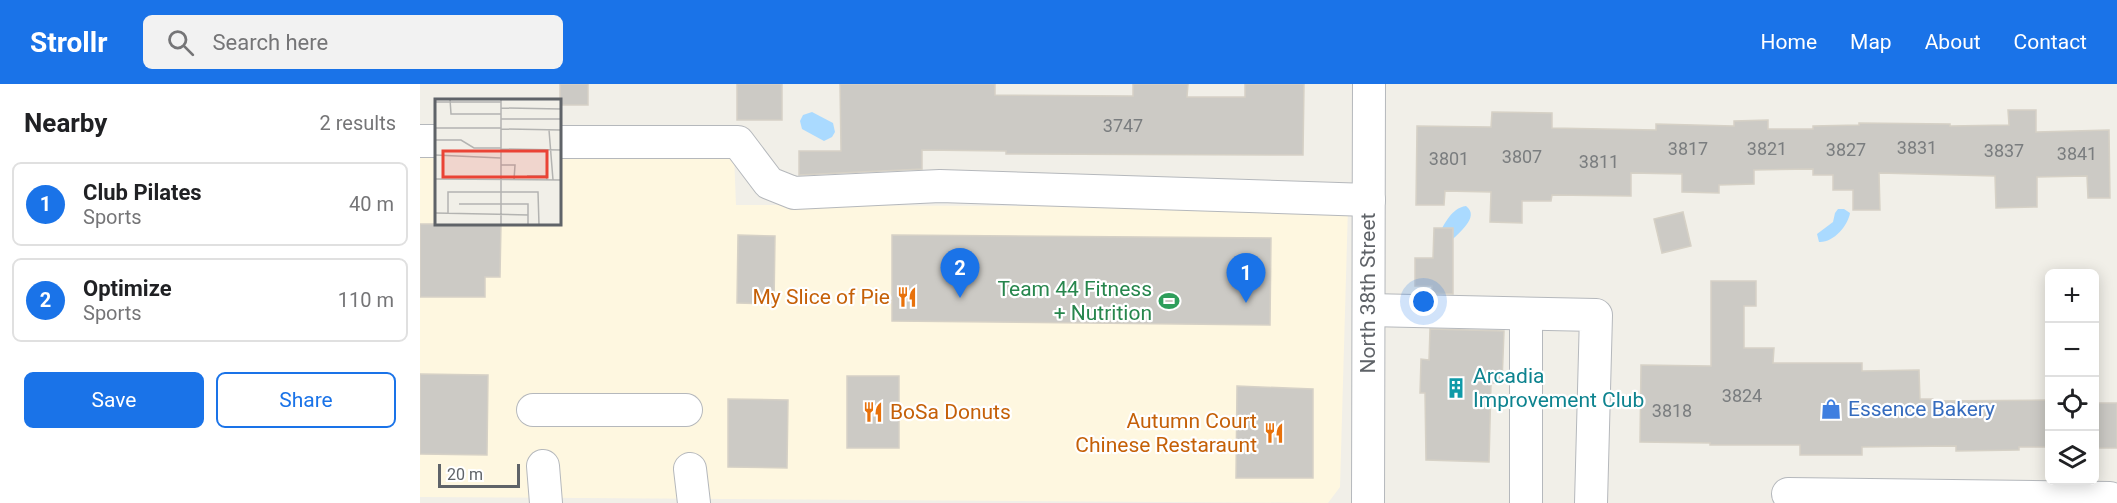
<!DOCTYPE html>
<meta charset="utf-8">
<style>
:root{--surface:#fff;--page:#f2f2f2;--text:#202124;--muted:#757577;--line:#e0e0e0;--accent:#1a73e8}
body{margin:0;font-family:Roboto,sans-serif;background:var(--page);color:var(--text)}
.controls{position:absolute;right:18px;bottom:18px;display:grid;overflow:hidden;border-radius:9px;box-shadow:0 3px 15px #0003}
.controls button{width:54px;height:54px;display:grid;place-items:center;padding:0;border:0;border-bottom:2px solid var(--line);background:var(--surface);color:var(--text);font:30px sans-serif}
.scale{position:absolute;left:18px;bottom:15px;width:82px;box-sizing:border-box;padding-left:6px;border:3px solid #5f6368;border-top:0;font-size:16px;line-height:21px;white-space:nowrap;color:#5f6368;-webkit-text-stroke:4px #fff;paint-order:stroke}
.you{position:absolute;left:1004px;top:218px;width:21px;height:21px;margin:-15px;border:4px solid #fff;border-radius:50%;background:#1a73e8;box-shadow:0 0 0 9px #1a73e833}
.badge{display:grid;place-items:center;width:39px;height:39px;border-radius:50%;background:var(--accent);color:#fff;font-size:20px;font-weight:700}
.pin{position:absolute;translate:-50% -50px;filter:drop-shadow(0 2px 3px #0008)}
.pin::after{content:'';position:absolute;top:32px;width:21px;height:18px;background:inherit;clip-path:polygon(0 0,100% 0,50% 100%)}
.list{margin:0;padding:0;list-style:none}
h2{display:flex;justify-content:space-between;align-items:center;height:78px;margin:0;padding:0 24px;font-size:26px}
h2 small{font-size:20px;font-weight:400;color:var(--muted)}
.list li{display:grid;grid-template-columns:39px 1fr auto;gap:18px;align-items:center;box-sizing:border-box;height:84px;margin:0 12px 12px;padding:0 12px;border:2px solid var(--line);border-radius:9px}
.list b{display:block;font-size:22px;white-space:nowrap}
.list p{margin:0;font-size:20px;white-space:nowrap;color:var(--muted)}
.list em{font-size:20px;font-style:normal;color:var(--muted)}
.actions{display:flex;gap:12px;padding:18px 24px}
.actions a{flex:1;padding:14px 0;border:2px solid var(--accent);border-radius:9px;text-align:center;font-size:21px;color:var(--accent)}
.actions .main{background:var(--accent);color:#fff}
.icon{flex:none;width:33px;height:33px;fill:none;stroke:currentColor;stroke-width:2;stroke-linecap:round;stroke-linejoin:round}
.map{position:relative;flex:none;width:1697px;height:419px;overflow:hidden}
header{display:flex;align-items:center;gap:36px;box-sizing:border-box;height:84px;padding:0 30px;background:var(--accent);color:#fff}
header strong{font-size:28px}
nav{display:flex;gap:33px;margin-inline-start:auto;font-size:21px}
.search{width:420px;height:54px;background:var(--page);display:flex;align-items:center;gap:15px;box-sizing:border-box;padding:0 21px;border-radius:9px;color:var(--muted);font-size:22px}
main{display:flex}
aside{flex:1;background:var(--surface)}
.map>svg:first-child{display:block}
.commercial{fill:#fef7e0}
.water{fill:#aadaff}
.building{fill:#cccac5;stroke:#d6d1c6;stroke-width:1.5}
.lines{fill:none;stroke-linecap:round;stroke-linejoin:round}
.minor-casing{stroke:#b5b8bc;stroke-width:34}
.minor{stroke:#fff;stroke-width:32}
.labels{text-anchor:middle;stroke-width:4.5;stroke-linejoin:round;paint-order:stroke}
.number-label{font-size:18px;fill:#7a7d7f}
.leisure-label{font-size:21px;fill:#27864d;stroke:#fff;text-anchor:end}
.street-label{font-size:21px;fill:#5f6368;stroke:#fff}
.food-label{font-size:21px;fill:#c56008;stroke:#fff;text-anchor:end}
.culture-label{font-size:21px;fill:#0d838f;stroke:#fff;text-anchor:start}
.shop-label{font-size:21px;fill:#366cbe;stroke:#fff;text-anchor:start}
.inset-road{fill:none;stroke:#b3b3b1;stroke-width:1.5}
.view{fill:#ea4335;fill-opacity:0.15;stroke:#ea4335;stroke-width:3}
.inset-edge{fill:none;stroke:#5f6368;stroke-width:3}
</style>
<header>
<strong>Strollr</strong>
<div class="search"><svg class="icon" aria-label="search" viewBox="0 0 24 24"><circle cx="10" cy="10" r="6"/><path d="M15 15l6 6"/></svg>Search here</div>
<nav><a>Home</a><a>Map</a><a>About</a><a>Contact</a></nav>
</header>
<main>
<aside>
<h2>Nearby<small>2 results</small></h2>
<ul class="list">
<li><span class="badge">1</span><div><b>Club Pilates</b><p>Sports</p></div><em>40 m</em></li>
<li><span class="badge">2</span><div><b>Optimize</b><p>Sports</p></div><em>110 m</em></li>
</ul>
<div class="actions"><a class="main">Save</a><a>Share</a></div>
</aside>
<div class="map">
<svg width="1697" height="419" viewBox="0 0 1697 419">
<rect width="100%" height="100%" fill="#f1efe8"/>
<polygon class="commercial" points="0,68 16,68 16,140 140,140 140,69 314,70 316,121 928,123 920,403 908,419 0,413"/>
<g class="water">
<polygon points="392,28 413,39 415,48 412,53 404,57 382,45 380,37 383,31"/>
<path d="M1046 122C1061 133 1037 150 1029 159L1018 152C1024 141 1031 124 1046 122Z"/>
<path d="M1418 125H1424L1430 129C1428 142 1413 159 1399 158L1397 150 1413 138 1415 129Z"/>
</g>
<g class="building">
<rect x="140" y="0" width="28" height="21"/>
<rect x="317" y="0" width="45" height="36"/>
<polygon points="420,0 575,0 575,11 713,12 713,0 768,0 767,13 825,13 825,0 884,0 883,71 586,70 586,67 502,66 502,85 379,91 379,67 421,67"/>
<polygon points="1588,26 1616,26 1616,48 1689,46 1690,114 1668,114 1667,92 1617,93 1617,123 1576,124 1575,92 1459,89 1460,126 1433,126 1433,106 1413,106 1413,91 1393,91 1393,85 1334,86 1334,100 1299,101 1299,109 1262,108 1262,90 1211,89 1211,112 1132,111 1131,117 1102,117 1102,139 1070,138 1071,108 1025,107 1024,121 996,121 997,42 1071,43 1072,28 1132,29 1132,44 1236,46 1236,40 1314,42 1314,37 1348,36 1348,45 1393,45 1393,42 1439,41 1439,39 1530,40 1530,42 1589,41"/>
<polygon points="1263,128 1271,162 1242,169 1234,135"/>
<polygon points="0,140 81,140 80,193 65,193 65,213 0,213"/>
<polygon points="1014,144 1033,144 1033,210 1012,209 1012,202 995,202 995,174 1013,174"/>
<polygon points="318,151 355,152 354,220 317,219"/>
<polygon points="472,151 851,154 850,241 472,237"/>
<polygon points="1291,197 1336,197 1336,222 1324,222 1324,264 1354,264 1353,279 1442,279 1442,287 1499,286 1500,315 1513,315 1513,317 1629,316 1629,363 1599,363 1599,366 1536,367 1536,362 1442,363 1442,371 1380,371 1380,361 1290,361 1290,359 1220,358 1221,281 1291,282"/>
<polygon points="1010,245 1084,247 1082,299 1071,299 1069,378 1006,376 1005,309 1000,309 1001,275 1009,276"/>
<polygon points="0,290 68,291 67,371 0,370"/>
<rect x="427" y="292" width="52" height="72"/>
<polygon points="817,302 893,305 893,394 816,394"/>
<polygon points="308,315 368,316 367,384 308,383"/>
<rect x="1674" y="319" width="23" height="45"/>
</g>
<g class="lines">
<g class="minor-casing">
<g id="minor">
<polyline points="0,57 16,57"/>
<polyline points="140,58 318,58 349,99 374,109 520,102 949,116"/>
<polyline points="949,226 1176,231 1171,419"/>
<polyline points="1106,230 1106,419"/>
<polyline points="113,326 266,326"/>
<polyline points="123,382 126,419"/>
<polyline points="270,385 274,419"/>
<polyline points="1368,410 1690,414 1695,419"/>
<polyline points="948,419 949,0"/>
</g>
</g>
<use href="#minor" class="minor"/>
</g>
<defs>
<g id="restaurant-bare" transform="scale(1.62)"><path d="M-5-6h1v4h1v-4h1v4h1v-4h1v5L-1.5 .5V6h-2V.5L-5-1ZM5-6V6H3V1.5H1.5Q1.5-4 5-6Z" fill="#e8710a" stroke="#fff" stroke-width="2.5" paint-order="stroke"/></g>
<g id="stadium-bare" transform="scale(1.62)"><path d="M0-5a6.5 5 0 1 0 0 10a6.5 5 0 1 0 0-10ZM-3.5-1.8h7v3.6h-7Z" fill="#2e9e5b" stroke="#fff" stroke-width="2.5" paint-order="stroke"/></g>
<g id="building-bare" transform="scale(1.62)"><path d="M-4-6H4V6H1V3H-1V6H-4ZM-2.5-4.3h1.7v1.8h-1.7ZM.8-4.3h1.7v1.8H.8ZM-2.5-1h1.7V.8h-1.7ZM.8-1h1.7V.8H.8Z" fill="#0f9aa8" stroke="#fff" stroke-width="2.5" paint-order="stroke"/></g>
<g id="shop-bare" transform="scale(1.62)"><path d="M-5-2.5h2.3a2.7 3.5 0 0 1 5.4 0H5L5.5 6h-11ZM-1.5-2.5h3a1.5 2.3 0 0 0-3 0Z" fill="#3f7fe0" stroke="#fff" stroke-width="2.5" paint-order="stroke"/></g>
</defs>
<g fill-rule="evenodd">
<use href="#restaurant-bare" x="487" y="213"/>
<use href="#stadium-bare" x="749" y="217"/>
<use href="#building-bare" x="1036" y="304"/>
<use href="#shop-bare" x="1411" y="325"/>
<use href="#restaurant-bare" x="453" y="328"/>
<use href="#restaurant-bare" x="854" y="349"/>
</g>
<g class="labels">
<g class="number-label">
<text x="703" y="48">3747</text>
<text x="1497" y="70">3831</text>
<text x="1268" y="71">3817</text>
<text x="1347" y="71">3821</text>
<text x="1426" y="72">3827</text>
<text x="1584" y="73">3837</text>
<text x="1657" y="76">3841</text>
<text x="1102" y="79">3807</text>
<text x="1029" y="81">3801</text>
<text x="1179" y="84">3811</text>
<text x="1322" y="318">3824</text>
<text x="1252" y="333">3818</text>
</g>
<g class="leisure-label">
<text x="732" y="212">Team 44 Fitness<tspan x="732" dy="24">+ Nutrition</tspan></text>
</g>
<g class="street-label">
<text transform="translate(948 209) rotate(-90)" y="7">North 38th Street</text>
</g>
<g class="food-label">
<text x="470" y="220">My Slice of Pie</text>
<text x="470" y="335" text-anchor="start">BoSa Donuts</text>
<text x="837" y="344">Autumn Court<tspan x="837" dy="24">Chinese Restaraunt</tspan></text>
</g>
<g class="culture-label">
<text x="1053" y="299">Arcadia<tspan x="1053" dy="24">Improvement Club</tspan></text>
</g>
<g class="shop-label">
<text x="1428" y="332">Essence Bakery</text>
</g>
</g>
<g transform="translate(15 15)">
<rect width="126" height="126" fill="#f1efe8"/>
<path class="inset-road" d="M15 0 16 15H66M0 3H66M66 9 126 10M66 20H126M0 29H66M66 30 126 31M114 31 118 81M0 41H26L39 49H66M66 50 126 51M0 56 66 59M66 66H80L79 81M92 77H111L112 81M0 80 126 81M24 105H93V126M0 114 93 116M13 115V93H103L104 126M66 126V0"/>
<path class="view" d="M8 52H112V78H8Z"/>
<rect width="126" height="126" class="inset-edge"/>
</g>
</svg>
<div class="controls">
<button>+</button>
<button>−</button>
<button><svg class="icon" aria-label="locate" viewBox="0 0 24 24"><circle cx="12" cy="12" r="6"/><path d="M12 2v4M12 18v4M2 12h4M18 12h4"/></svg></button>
<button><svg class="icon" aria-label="layers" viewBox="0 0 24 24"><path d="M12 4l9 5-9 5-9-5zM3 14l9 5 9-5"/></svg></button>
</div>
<div class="scale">20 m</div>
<div class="you"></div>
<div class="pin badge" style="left:826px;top:219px">1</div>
<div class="pin badge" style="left:540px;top:214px">2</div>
</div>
</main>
